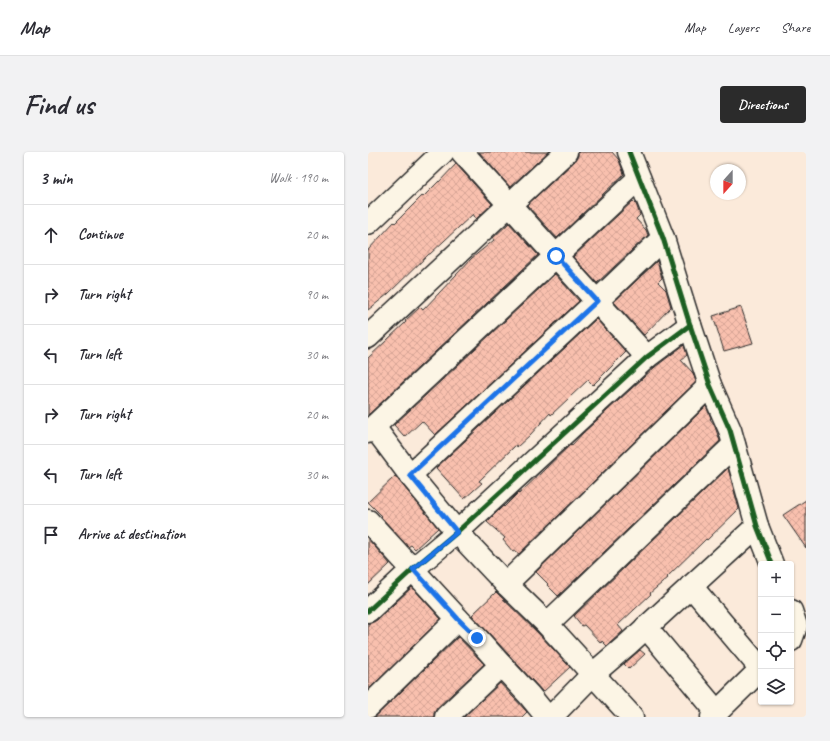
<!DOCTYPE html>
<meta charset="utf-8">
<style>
:root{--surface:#fff;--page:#f2f2f3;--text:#2b2b33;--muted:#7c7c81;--line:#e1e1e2;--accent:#2b2b2b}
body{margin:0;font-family:Caveat,sans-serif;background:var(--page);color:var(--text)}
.controls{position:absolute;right:12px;bottom:12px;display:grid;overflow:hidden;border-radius:4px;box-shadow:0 1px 3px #0004}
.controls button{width:36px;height:36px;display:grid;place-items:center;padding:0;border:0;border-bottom:1px solid var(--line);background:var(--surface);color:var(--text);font:20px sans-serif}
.compass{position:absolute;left:342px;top:12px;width:36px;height:36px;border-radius:50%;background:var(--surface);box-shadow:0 1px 3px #0004;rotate:201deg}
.stop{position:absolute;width:12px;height:12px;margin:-9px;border:3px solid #1a73e8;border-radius:50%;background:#fff}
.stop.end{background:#1a73e8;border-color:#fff;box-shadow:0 1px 4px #0008}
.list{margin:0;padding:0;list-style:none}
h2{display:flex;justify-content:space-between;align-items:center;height:52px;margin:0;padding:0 16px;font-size:17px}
h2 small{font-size:13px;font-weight:400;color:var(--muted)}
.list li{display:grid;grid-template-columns:26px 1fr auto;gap:12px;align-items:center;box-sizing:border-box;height:60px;padding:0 16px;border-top:1px solid var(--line)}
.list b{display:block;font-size:15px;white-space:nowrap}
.list em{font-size:13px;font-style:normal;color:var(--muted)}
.icon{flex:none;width:22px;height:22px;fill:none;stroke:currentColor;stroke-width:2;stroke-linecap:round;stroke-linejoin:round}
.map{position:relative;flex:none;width:438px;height:565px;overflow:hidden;border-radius:4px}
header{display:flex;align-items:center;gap:24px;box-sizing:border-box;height:56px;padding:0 20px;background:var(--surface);border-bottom:1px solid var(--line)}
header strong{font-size:19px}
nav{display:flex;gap:22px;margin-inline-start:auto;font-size:14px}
.intro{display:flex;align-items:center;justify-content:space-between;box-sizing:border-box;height:96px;padding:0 24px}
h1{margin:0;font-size:28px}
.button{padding:10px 18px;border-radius:4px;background:var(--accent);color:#fff;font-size:14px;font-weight:700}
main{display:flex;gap:24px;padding:0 24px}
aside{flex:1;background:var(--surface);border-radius:4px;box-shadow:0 1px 3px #0004}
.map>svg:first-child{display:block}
.building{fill:url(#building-cross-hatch);stroke:#2b2b2b}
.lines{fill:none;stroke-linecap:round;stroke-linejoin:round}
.street-casing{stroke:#2b2b2b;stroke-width:25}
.street{stroke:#fcf5e5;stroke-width:22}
.cycleway-casing{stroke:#fcf5e5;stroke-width:8}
.cycleway{stroke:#1b5e20;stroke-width:5}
.route{stroke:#1a73e8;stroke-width:5}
</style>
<header>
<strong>Map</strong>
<nav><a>Map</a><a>Layers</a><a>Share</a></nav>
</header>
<div class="intro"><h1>Find us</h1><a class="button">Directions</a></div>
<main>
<aside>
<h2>3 min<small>Walk · 190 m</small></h2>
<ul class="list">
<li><svg class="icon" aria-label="ahead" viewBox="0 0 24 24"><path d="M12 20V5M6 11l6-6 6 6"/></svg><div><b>Continue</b></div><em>20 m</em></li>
<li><svg class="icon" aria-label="right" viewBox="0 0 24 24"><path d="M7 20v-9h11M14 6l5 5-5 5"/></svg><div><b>Turn right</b></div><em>90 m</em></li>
<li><svg class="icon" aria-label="left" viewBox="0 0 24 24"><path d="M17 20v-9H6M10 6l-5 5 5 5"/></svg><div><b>Turn left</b></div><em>30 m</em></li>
<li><svg class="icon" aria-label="right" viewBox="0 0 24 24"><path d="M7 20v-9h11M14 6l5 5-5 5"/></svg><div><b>Turn right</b></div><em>20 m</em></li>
<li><svg class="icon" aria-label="left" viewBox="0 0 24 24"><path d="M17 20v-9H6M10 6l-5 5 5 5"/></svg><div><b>Turn left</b></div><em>30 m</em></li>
<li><svg class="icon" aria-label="arrive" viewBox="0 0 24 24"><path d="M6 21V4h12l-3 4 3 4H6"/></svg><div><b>Arrive at destination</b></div></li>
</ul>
</aside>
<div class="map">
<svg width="438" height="565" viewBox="0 0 438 565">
<defs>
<pattern id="building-cross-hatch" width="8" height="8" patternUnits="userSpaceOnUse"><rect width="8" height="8" fill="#f9c0ae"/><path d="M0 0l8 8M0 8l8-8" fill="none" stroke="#d6a596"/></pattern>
</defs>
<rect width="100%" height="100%" fill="#fbeada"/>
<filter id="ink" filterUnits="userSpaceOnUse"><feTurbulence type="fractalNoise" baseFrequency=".025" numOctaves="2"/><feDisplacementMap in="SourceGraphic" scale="8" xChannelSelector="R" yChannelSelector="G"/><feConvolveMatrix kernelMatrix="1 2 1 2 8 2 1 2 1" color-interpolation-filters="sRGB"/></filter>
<g filter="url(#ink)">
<g class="building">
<polygon points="111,0 180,0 142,35"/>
<polygon points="210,0 244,0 251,8 256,22 189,86 159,53 207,9 210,4"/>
<polygon points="88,12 124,52 108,67 105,62 62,102 61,102 20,142 0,158 0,98 26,70 27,71 54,44 55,45 71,29 71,30"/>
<polygon points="265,49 268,52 272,63 268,67 278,78 280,83 229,131 205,105"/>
<polygon points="141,71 170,103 0,263 0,206 38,170 37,169 52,155 55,158 104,106 126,88 125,86"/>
<polygon points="289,109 294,126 290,130 298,138 303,155 276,183 246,150"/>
<polygon points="187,122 211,149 67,283 54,269 37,285 26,273"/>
<polygon points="373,155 385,191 356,199 345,164"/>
<polygon points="228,167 258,200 225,233 220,228 183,263 182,261 162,283 149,295 148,293 111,329 114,331 96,347 68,316"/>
<polygon points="316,193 319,203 313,208 325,221 328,230 151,402 147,399 145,400 135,388 137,386 119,370 135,354 136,355 150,341 151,342 203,292 204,293 215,281 287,215"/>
<polygon points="338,254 343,266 342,267 346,272 352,289 190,444 179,433 180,432 168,420"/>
<polygon points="360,316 371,357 339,388 338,387 299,425 300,426 282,441 283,442 250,473 255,479 239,494 234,489 233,491 216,473 214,474 206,464"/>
<polygon points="27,324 70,376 47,397 43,393 40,395 13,365 14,364 0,350"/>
<polygon points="438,348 438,396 415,363"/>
<polygon points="0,387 22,412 0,433"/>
<polygon points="44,435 73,467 0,538 0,471 3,471 9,468"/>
<polygon points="128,440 170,481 202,515 175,540 118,478 104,463"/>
<polygon points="90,485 116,512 69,556 66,561 66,565 7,565"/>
<polygon points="272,498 277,502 261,517 256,512"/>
<polygon points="132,531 159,560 154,565 96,565"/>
</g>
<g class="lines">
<g class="street-casing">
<g id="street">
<polyline points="94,0 279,205"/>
<polyline points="261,0 295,86 322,173 342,233 362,278 389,374 404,412"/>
<polyline points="0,71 75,0"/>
<polyline points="0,185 198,0"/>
<polyline points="6,275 42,323 89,380 138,432 179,472 264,565"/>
<polyline points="0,280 271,26"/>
<polyline points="42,323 229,149 295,86"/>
<polyline points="0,369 90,467 109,486 133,513 161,543 179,565"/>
<polyline points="138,432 342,233"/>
<polyline points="323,434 393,517"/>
<polyline points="0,459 45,417 89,380 279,205 322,173"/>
<polyline points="423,459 428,474 423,488"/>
<polyline points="179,472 366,293"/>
<polyline points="278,475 349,560"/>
<polyline points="0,555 90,467"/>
<polyline points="78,565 133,513"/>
<polyline points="183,565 225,522 260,492 389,374"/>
<polyline points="344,565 393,517"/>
</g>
</g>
<use href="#street" class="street"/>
<g class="cycleway-casing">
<g id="cycleway">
<polyline points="261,0 295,86 322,173 342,233 362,278 389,374 404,412"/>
<polyline points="0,459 45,417 89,380 279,205 322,173"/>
</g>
</g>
<use href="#cycleway" class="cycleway"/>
</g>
</g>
<g class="lines" filter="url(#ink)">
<polyline class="route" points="109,486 90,467 45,417 89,380 42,323 229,149 188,104"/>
</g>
</svg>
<div class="controls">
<button>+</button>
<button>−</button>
<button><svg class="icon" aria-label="locate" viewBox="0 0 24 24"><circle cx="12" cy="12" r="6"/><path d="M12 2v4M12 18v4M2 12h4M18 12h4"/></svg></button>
<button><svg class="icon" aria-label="layers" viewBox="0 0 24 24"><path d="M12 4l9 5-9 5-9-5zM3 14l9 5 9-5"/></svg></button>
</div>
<svg class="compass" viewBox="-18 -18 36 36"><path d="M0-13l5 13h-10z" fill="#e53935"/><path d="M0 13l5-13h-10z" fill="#7c7c81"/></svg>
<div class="stop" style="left:188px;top:104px"></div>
<div class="stop end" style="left:109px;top:486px"></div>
</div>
</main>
